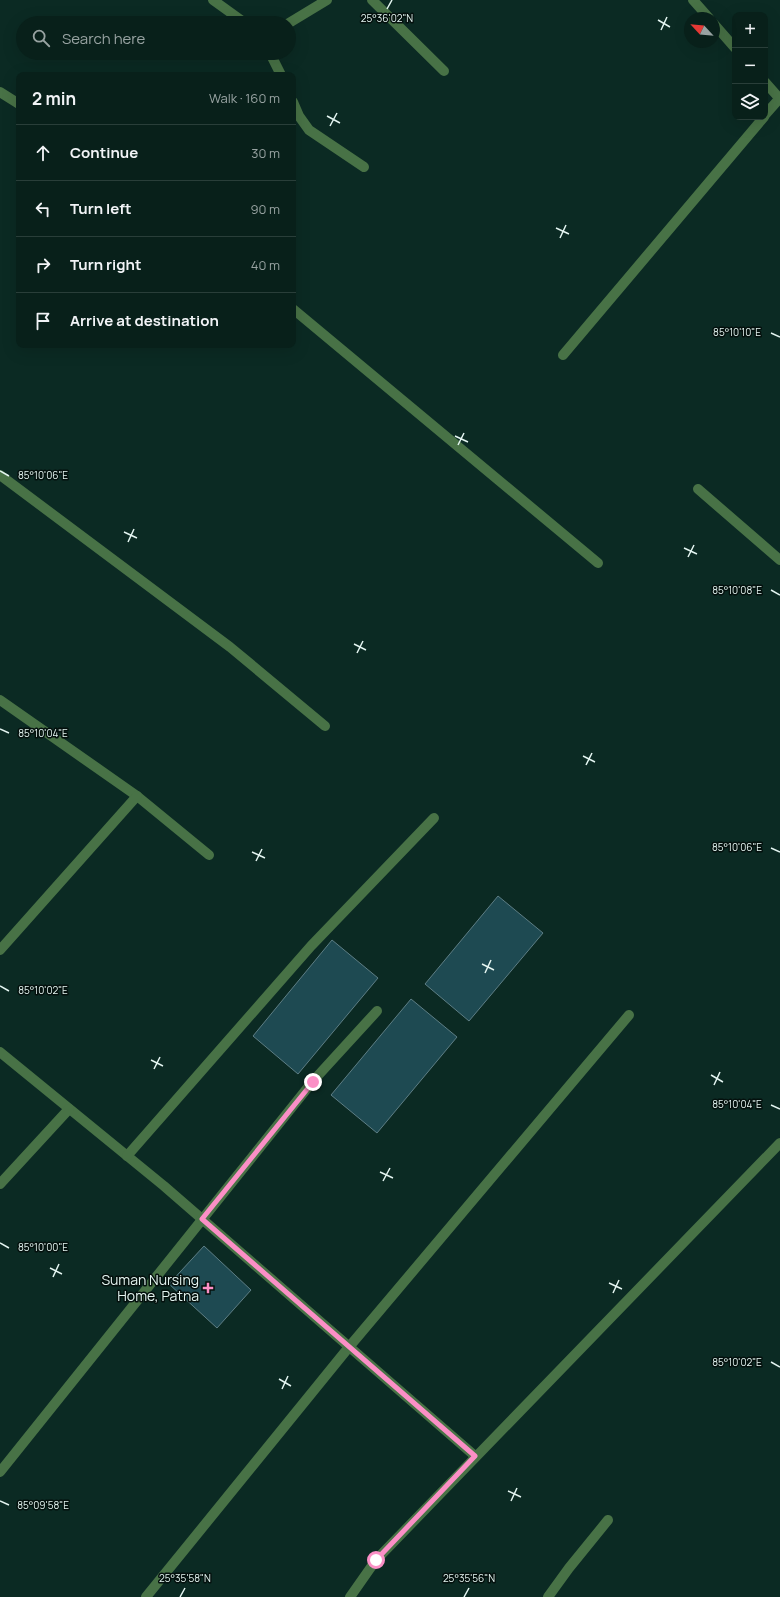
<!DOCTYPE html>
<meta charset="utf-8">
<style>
:root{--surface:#08201a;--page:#162d27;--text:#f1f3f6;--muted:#98a3a2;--line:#293e39}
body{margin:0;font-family:Manrope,sans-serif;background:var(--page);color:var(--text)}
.controls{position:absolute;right:12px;top:12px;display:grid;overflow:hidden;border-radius:8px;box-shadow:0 4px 16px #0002}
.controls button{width:36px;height:36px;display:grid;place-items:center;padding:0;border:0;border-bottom:1px solid var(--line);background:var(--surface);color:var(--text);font:20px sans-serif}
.compass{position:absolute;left:684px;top:12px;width:36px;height:36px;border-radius:50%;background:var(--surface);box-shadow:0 4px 16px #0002;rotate:296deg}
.stop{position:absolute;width:12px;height:12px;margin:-9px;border:3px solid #fb8fc6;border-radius:50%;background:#fff}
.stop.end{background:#fb8fc6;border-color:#fff;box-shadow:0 1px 4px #0008}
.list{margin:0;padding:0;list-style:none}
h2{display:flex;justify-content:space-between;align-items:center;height:52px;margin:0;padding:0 16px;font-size:17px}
h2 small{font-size:13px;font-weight:400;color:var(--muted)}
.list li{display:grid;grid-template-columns:26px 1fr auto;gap:12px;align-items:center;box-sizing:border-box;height:56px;padding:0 16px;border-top:1px solid var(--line)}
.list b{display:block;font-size:15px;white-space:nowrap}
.list em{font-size:13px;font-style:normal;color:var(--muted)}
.icon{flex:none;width:22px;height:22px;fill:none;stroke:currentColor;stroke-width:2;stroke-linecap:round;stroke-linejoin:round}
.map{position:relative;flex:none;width:780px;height:1597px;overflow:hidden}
.search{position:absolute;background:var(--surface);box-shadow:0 4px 16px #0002;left:16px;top:16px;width:280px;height:44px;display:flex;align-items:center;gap:10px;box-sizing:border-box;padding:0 14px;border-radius:22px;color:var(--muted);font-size:15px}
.panel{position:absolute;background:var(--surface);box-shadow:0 4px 16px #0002;left:16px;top:72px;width:280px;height:276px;border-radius:8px}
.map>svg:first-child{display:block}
.building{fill:#1e4a52;stroke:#5e7e85}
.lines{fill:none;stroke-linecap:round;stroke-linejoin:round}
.minor{stroke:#487246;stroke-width:10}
.tertiary{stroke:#487246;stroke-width:10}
.route{stroke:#fb8fc6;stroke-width:5}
.ticks{fill:none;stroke:#e3f4f0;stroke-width:1.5}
.poi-dot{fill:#fb8fc6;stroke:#04100d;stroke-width:1.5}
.labels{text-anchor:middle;stroke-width:3;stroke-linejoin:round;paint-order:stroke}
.poi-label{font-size:14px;fill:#e3f4f0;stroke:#04100d;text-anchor:end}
.ticks-label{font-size:10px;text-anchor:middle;fill:#e3f4f0;stroke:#04100d;stroke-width:3;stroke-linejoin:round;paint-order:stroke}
</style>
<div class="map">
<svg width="780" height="1597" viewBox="0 0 780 1597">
<rect width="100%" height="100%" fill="#0b2a23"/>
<g class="building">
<polygon points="498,896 543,933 469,1021 425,984"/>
<polygon points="332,940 378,978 298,1074 253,1036"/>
<polygon points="411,999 457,1037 377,1133 331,1095"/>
<polygon points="204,1246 251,1290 217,1328 169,1284"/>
</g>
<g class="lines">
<g class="minor">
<polyline points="213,0 245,23"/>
<polyline points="372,0 444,71"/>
<polyline points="289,23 327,0"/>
<polyline points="270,53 281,75"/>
<polyline points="0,92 19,104"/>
<polyline points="293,102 299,116 309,130 364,167"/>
<polyline points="765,115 779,99"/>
<polyline points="293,309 598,563"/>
<polyline points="563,355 764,117"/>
<polyline points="0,475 230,647 325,726"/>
<polyline points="698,489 780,560"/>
<polyline points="0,700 137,796 209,855"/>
<polyline points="0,950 137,796"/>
<polyline points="0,1052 164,1186 475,1456"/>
<polyline points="127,1156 311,946 434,818"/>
<polyline points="0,1184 69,1109"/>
<polyline points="0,1472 313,1081 377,1011"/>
<polyline points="146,1597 349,1347 629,1015"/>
<polyline points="350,1597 376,1560 780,1143"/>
<polyline points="548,1597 569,1568 608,1520"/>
</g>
<g class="tertiary">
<polyline points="693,0 709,18"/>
<polyline points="714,24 735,48"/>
<polyline points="765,82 780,99"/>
</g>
</g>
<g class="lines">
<polyline class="route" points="313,1082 202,1219 475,1456 376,1560"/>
</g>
<path class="ticks" d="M387 9 392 0M658 20 670 27M661 30 667 17M327 116 340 123M330 126 337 113M556 228 569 234M560 238 566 225M771 333 780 337M455 436 468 442M458 445 464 433M0 471 9 476M124 532 137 538M128 542 134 529M684 548 697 554M688 557 694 545M771 590 780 595M354 644 366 650M357 653 363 641M0 729 9 733M583 756 595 762M586 765 592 753M771 848 780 852M252 852 265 858M256 861 262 849M482 964 494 970M485 973 491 960M0 986 9 991M151 1060 163 1066M154 1069 160 1057M711 1075 723 1082M714 1085 720 1072M771 1105 780 1109M380 1172 393 1178M383 1181 390 1168M0 1243 9 1248M50 1268 62 1274M53 1277 59 1264M609 1283 622 1289M613 1293 619 1280M771 1362 780 1367M279 1379 291 1386M282 1389 288 1376M508 1491 521 1497M0 1501 9 1505M511 1501 517 1488M180 1597 185 1588M464 1597 469 1588"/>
<path class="poi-dot" d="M206 1282h4v4h4v4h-4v4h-4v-4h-4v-4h4z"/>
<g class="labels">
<g class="poi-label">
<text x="199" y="1285">Suman Nursing<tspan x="199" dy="16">Home, Patna</tspan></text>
</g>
</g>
<g class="ticks-label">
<text x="387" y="22">25°36'02"N</text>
<text x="737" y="336">85°10'10"E</text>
<text x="43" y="479">85°10'06"E</text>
<text x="737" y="594">85°10'08"E</text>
<text x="43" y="737">85°10'04"E</text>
<text x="737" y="851">85°10'06"E</text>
<text x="43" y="994">85°10'02"E</text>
<text x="737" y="1108">85°10'04"E</text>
<text x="43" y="1251">85°10'00"E</text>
<text x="737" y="1366">85°10'02"E</text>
<text x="43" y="1509">85°09'58"E</text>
<text x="185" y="1582">25°35'58"N</text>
<text x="469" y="1582">25°35'56"N</text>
</g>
</svg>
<div class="controls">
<button>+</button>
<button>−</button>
<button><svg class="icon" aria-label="layers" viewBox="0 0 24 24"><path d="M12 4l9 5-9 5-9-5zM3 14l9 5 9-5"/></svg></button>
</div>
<svg class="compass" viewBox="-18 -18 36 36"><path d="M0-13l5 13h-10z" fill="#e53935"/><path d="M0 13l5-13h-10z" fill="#98a3a2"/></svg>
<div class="stop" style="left:376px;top:1560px"></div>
<div class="stop end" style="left:313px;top:1082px"></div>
<div class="search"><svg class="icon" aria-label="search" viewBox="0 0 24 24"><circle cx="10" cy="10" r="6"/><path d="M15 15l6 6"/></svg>Search here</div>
<section class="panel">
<h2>2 min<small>Walk · 160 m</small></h2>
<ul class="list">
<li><svg class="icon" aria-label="ahead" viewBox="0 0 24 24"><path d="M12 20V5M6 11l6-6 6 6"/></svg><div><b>Continue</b></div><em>30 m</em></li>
<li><svg class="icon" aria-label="left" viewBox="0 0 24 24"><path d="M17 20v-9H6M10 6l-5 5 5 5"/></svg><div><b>Turn left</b></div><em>90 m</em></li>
<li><svg class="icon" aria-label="right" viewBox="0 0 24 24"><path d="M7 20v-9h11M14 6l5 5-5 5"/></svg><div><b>Turn right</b></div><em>40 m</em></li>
<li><svg class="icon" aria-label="arrive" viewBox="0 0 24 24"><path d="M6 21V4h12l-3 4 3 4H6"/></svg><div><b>Arrive at destination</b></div></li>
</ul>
</section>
</div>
